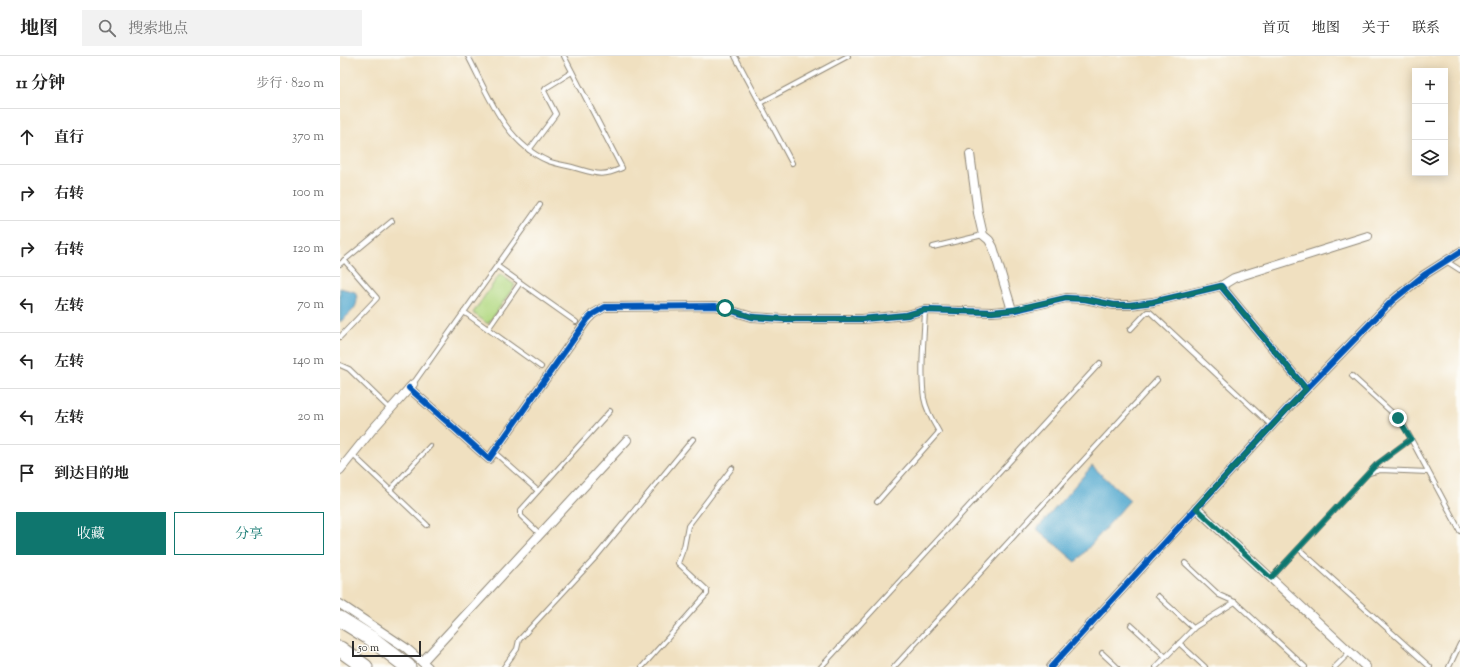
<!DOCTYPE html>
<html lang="zh">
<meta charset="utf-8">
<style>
:root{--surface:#fff;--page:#f2f2f2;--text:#222;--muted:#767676;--line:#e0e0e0;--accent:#0f766e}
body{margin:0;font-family:"Sorts Mill Goudy","Noto Serif SC",serif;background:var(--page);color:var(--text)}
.controls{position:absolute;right:12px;top:12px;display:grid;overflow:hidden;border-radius:0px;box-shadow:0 2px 10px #0003}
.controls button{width:36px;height:36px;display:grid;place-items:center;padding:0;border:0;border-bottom:1px solid var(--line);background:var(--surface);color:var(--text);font:20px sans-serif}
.scale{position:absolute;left:12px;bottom:10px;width:69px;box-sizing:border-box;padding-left:4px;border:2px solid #2b2b2b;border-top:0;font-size:11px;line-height:14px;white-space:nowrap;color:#2b2b2b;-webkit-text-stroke:3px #fdfcf7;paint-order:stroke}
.stop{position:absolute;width:12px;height:12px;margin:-9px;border:3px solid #0f766e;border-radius:50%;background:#fff}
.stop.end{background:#0f766e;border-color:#fff;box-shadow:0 1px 4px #0008}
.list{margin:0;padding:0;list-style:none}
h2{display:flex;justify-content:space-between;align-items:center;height:52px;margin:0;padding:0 16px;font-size:17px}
h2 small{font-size:13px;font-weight:400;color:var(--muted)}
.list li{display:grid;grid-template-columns:26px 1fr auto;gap:12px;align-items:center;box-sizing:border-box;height:56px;padding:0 16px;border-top:1px solid var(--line)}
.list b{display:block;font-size:15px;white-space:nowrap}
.list em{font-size:13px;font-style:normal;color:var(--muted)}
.actions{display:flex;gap:8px;padding:12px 16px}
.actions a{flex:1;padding:9px 0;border:1px solid var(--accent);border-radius:0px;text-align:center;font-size:14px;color:var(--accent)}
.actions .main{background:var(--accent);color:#fff}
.icon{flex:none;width:22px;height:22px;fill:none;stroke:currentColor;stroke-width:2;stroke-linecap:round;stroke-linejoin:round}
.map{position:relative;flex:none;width:1120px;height:611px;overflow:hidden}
header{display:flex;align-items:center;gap:24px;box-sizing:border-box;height:56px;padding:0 20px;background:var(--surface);border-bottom:1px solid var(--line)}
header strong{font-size:19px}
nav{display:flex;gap:22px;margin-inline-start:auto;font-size:14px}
.search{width:280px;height:36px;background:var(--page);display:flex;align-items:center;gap:10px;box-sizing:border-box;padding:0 14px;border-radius:0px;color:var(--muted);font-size:15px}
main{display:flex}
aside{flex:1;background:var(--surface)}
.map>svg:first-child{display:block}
.green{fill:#b2d982;stroke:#6e8256}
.water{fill:#53a9cf;stroke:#3f6a7d}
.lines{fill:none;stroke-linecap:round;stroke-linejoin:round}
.lane-casing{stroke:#8e8676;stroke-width:6}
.street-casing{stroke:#8e8676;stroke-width:10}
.highway-casing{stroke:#8e8676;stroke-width:17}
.lane{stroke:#fff;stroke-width:4}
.street{stroke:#fff;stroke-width:8}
.highway{stroke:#fff;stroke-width:15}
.cycleway-casing{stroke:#fdfcf7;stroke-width:8}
.cycleway{stroke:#0057b8;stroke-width:6}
.route{stroke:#0f766e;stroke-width:5}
</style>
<header>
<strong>地图</strong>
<div class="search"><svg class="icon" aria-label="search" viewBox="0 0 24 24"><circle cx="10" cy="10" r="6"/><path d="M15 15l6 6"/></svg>搜索地点</div>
<nav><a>首页</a><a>地图</a><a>关于</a><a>联系</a></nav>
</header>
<main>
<aside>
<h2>11 分钟<small>步行 · 820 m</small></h2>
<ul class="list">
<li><svg class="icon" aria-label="ahead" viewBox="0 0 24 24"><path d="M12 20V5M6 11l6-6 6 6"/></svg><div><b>直行</b></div><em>370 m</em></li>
<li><svg class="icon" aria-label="right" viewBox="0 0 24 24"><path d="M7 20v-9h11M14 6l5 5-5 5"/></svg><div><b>右转</b></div><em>100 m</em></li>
<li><svg class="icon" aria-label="right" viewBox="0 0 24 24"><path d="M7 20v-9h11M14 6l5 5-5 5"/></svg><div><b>右转</b></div><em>120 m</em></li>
<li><svg class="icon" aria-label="left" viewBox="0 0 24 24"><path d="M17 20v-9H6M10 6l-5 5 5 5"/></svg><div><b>左转</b></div><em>70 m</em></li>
<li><svg class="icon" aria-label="left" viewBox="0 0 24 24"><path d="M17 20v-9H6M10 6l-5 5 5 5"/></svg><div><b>左转</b></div><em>140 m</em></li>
<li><svg class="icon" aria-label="left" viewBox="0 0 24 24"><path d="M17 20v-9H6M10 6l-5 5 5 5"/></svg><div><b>左转</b></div><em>20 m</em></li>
<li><svg class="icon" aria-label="arrive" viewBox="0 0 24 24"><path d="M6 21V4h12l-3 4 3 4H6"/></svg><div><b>到达目的地</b></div></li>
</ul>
<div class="actions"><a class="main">收藏</a><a>分享</a></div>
</aside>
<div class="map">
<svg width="1120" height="611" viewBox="0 0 1120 611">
<rect width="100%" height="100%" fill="#fdfcf7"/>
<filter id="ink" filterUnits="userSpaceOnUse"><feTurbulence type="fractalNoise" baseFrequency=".025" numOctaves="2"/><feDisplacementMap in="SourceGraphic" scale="8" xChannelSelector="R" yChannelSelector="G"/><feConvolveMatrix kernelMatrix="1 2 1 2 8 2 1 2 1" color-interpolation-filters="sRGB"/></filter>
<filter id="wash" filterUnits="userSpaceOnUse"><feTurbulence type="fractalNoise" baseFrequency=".012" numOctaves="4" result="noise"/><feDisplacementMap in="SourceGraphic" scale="16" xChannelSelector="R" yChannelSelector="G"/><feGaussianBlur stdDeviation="0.9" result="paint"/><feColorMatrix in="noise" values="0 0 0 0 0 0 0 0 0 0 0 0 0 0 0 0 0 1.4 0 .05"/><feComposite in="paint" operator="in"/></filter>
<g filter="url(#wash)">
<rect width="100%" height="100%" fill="#f0e0c0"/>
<polygon class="green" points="160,218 175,229 148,268 133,257"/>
<g class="water">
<path d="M0 232 15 236C22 250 9 258 0 266Z"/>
<polygon points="752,410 790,444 736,506 697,473"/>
</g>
</g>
<g filter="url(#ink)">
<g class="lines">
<g class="lane-casing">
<g id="lane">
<path d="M128 0C148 38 165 87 208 105 216 108 224 109 232 111 254 117 261 122 282 112L224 0"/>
<polyline points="395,0 452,107"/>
<polyline points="420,47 508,0"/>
<polyline points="189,94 216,58 204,35 206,32 232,16"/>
<polyline points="593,191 643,179"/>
<polyline points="1106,205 1120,214"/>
<polyline points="0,208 52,165"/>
<polyline points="157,210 236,266"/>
<polyline points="124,256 201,311"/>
<polyline points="148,273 180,227"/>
<polyline points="790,274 807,256 810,256 932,370"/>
<polyline points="0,281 37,242 4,204"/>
<polyline points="0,309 9,313 50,353"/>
<polyline points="1012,320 1058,362 1064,370 1120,475"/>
<polyline points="73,328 200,149"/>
<polyline points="154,396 198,435"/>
<polyline points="13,399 87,469"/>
<polyline points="1029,417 1040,414 1088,416"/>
<polyline points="50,434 90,390"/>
<path d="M537 446 599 376C593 366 586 354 584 342 580 314 584 283 585 254"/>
<polyline points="200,478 181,460 181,454 270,355"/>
<polyline points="959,493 1090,611"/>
<polyline points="845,507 879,539 895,546 965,611"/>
<polyline points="931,522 1036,409 1071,383"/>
<polyline points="818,540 853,572"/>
<polyline points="791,569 826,601"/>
<polyline points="839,587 865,611"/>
<polyline points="762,597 777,611"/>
<polyline points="164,611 177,593 179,584 255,502 353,383"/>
<polyline points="302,611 367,538 367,534 338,507 344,491 348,470 392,412"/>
<polyline points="481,611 760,307"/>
<polyline points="554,611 817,324"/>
<polyline points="816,611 855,571 895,546"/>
<polyline points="995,611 1010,596"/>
<polyline points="1109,611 1120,588"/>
</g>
</g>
<g class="street-casing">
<g id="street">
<polyline points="630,98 638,157 643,179 649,184 653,191 672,254"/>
<polyline points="881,230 894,222 1028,180"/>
<polyline points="69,332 149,403 247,264 253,258 265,251 376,250 412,261 443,263 522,263 567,259 585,254 652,256 675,254 726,242 745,243 774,249 790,249 813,246 881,230 966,333"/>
<polyline points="0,414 32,374 73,328"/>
<polyline points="856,452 1026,611"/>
<polyline points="0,548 66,592 88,611"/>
<polyline points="82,606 287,384"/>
<polyline points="711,611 947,353 1052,245 1084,219 1120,196"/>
</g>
</g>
<g class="highway-casing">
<g id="highway">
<polyline points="0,563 32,583 68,611"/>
<polyline points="0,593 25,611"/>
</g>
</g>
<use href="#lane" class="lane"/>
<use href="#street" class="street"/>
<use href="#highway" class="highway"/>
<g class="cycleway-casing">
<g id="cycleway">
<polyline points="69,332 149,403 247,264 253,258 265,251 376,250 412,261 443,263 522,263 567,259 585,254 652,256 675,254 726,242 745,243 774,249 790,249 813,246 881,230 966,333"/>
<polyline points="711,611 947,353 1052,245 1084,219 1120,196"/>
</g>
</g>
<use href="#cycleway" class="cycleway"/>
</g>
</g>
<g class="lines" filter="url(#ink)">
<polyline class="route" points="385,252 412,261 443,263 522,263 567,259 585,254 652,256 672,254 726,242 745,243 774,249 790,249 813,246 881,230 966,333 856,452 931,522 1036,409 1071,383 1058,362"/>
</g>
</svg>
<div class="controls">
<button>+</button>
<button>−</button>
<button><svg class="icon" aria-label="layers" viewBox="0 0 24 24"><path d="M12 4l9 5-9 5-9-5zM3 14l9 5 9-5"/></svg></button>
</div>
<div class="scale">50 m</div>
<div class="stop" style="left:385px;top:252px"></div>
<div class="stop end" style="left:1058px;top:362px"></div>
</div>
</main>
